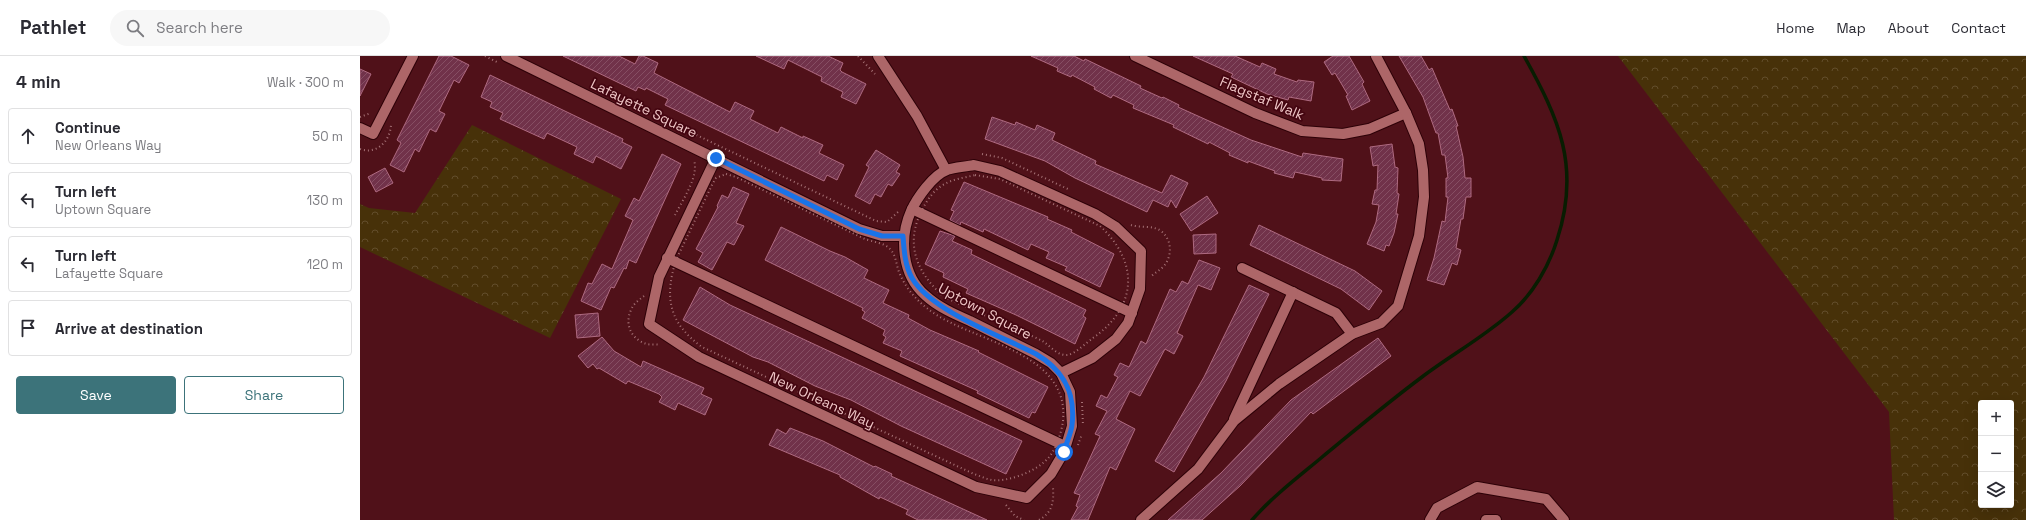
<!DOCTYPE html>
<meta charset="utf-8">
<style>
:root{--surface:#fff;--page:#f7f7f7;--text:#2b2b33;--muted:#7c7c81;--line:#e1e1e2;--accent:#3c737a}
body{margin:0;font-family:"Space Grotesk",sans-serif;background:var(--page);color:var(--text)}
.controls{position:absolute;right:12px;bottom:12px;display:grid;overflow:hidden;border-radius:4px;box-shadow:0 4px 16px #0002}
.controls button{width:36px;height:36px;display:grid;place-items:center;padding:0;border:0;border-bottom:1px solid var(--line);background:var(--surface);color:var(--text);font:20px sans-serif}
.stop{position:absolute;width:12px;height:12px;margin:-9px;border:3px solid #1a73e8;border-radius:50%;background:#fff}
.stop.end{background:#1a73e8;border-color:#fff;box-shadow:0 1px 4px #0008}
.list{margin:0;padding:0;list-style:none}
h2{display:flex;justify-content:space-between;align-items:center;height:52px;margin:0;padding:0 16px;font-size:17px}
h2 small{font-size:13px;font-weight:400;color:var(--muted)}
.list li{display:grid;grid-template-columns:26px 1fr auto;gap:12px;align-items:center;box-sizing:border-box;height:56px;margin:0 8px 8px;padding:0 8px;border:1px solid var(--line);border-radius:4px}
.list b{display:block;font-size:15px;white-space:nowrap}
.list p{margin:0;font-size:13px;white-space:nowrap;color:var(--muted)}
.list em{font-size:13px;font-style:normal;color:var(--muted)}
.actions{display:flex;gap:8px;padding:12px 16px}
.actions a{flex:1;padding:9px 0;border:1px solid var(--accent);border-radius:4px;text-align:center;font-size:14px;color:var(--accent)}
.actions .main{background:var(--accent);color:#fff}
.icon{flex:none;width:22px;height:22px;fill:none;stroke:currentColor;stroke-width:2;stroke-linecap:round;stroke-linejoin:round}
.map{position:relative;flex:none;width:1666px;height:464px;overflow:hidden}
header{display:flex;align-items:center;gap:24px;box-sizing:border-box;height:56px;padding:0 20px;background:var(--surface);border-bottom:1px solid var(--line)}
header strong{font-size:19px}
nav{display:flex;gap:22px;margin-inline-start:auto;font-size:14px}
.search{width:280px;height:36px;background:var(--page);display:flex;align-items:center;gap:10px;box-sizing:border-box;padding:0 14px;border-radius:22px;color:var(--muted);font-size:15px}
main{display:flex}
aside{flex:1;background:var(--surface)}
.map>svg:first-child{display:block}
.forest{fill:url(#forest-crowns);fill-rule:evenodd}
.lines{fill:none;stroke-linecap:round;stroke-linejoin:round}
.stream{stroke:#081d02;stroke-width:3.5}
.building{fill:url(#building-hatch);stroke:#af6a81}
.minor-casing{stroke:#2d0107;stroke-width:12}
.path{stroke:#a57175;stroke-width:2;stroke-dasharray:1 3;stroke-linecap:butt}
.minor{stroke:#ad6668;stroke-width:10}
.route{stroke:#1a73e8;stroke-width:5}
.labels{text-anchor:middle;stroke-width:3.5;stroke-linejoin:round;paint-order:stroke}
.street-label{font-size:14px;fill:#efc6c6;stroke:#440510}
</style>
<header>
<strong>Pathlet</strong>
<div class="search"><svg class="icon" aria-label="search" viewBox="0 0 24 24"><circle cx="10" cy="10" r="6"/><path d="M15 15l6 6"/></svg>Search here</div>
<nav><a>Home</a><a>Map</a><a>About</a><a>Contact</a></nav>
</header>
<main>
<aside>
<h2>4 min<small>Walk · 300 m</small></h2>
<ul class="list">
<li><svg class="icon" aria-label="ahead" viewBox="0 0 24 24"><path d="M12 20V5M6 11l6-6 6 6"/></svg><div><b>Continue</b><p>New Orleans Way</p></div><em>50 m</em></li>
<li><svg class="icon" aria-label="left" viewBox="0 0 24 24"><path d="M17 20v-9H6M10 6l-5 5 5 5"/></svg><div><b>Turn left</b><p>Uptown Square</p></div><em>130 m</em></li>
<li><svg class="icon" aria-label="left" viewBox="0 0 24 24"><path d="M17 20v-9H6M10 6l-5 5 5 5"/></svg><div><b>Turn left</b><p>Lafayette Square</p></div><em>120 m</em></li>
<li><svg class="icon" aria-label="arrive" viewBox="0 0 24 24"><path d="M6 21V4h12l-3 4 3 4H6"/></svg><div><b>Arrive at destination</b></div></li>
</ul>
<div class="actions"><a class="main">Save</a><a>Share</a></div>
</aside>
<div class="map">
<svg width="1666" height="464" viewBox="0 0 1666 464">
<defs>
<pattern id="forest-crowns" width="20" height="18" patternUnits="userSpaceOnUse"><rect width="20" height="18" fill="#473109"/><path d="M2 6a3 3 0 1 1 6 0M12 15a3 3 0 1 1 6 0" fill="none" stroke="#624d2b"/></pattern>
<pattern id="building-hatch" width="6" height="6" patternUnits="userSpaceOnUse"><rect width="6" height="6" fill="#71324a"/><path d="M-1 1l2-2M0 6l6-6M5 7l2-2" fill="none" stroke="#864e63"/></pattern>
</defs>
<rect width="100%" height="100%" fill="#501119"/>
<g class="forest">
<path d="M1258 0H1666V464H1534L1529 356ZM1621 347H1651V449H1621Z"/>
<polygon points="112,69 261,143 190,282 0,191 0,148 9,152 55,157"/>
</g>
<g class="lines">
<path class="stream" d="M892 464C912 441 937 422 961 402 994 375 1027 347 1062 321 1091 299 1124 281 1152 256 1173 238 1189 210 1197 184 1221 111 1199 63 1164 0"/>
</g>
<g class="building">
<polygon points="79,0 91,0 109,9 99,27 94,24 79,55 85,58 76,76 70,73 59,96 55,93 44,116 30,109 41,87 37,84"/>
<polygon points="203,0 259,0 275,8 279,0 283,0 298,7 294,17 370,56 375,46 394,55 390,63 418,77 421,71 443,82 443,80 463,89 459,97 484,109 477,124 467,119 464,125 305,49 308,43 286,32 285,34 278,31 276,35"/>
<polygon points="396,0 468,0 483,7 480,14 482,16 506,28 496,48 481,41 483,36 461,25 462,21 428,4 424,13"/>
<polygon points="671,0 714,0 724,5 725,3 781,30 780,32 802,42 803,41 819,49 818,51 891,84 942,101 943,97 983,103 981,125 962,124 962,122 935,116 933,122 914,117 915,115 888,105 888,107 869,99 870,97 849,86 848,88 813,71 814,69 773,52 774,49 753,39 751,42 734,33 735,31 712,19 711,21 697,15 698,12"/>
<polygon points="833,0 875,0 900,11 902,7 916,13 914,18 937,26 938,24 954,26 951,45 929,41 928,44 907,38 871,21 873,18"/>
<polygon points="973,0 989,0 1004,26 1002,28 1010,45 992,54 986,40 988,39 975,17 972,19 964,6"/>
<polygon points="1039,0 1061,0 1069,14 1072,12 1090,54 1092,53 1098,70 1096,70 1103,101 1105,122 1111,122 1111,141 1106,141 1103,163 1101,163 1096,192 1101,194 1097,209 1092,207 1084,229 1067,224 1074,202 1082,165 1085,166 1088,141 1086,141 1086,122 1088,122 1085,99 1082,99 1078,77 1076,77 1063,41"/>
<polygon points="0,13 11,18 0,40"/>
<polygon points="130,19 263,83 262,86 272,91 261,113 236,100 233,107 214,98 217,91 187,77 184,83 140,63 143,57 130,51 132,46 121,41"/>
<polygon points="632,61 655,69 656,66 675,74 677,69 695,77 692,84 736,105 735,108 802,137 811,119 828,127 816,152 811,144 808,151 793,144 787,156 715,122 685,105 625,83"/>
<polygon points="1032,88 1035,111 1038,112 1037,137 1039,138 1036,158 1038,158 1034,177 1029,190 1026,189 1024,195 1007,188 1016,166 1019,149 1012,148 1015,134 1017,134 1018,109 1013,110 1010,91"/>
<polygon points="516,94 540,109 536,116 540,118 532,130 528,128 521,141 515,138 510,148 495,140 509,111 506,109"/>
<polygon points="302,98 321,108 276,207 269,204 266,213 264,212 254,232 251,231 241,254 221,245 228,227 232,228 242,208 252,213 273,164 265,160 274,142 279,145"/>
<polygon points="25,112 33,127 16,136 8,121"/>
<polygon points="604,126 688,161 687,163 712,174 711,176 754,198 740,231 705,214 707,211 686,202 689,196 671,188 668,194 624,173 623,176 601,166 600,169 590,164 594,155 591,154"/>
<polygon points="373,131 389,138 376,167 384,170 374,189 367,186 352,214 338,206 343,197 336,193 358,151 357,150 362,139 368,142"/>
<polygon points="847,140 858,157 831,175 820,158"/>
<polygon points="899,169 995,215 1022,235 1009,254 981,233 890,189"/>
<polygon points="421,171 470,195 485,201 508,214 504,222 529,234 523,247 549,259 548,262 570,274 619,295 618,296 688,331 675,357 672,356 669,362 617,337 618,335 540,300 542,295 523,287 526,281 523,279 525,274 502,262 505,256 502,254 503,252 405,204"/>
<polygon points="580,175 595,180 592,185 612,194 611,198 726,254 723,260 726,262 715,288 656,259 606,237 608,233 583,221 584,217 565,208"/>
<polygon points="856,178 856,197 834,198 833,179"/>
<polygon points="839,204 860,212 851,234 838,229 817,277 823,280 814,298 805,293 780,340 770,335 756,363 775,373 756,414 750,411 728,464 711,464 718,451 716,450 720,439 714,437 740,380 735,378 747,355 736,350 741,339 747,342 758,321 754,319 760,307 769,311 781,285 786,288 810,233 816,236 822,225 828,228"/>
<polygon points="889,229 909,238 866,325 814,416 795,405 844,321"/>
<polygon points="340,231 370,249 662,385 646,418 541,370 491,344 455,330 408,306 393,301 323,264"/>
<polygon points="238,257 240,280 217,282 215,259"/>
<polygon points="242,281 254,295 281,311 283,305 344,332 341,338 352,343 345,359 318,347 315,354 299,346 302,341 299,338 268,325 266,328 239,312 237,313 233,308 228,312 218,300"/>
<polygon points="1018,282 1031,300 953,358 951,356 880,430 842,464 808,464 861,417 931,344"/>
<polygon points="430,372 463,385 514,411 515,410 532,418 531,420 627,464 558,464 546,458 548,454 520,441 519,443 480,421 480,419 409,389 417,373 426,378"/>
</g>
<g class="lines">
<g class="minor-casing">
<g id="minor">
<polyline points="146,0 499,173 522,180 543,180"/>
<polyline points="518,0 557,60 586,114"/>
<polyline points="775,0 895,57 942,75 983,78 1009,73 1046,57"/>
<polyline points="0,72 13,78 53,0"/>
<polyline points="356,102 299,221 289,268 339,301 616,431 667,442 691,418 704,396 712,370 710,336 701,317"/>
<path d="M614 109 640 115 735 158 756 171 781 195 780 233 768 267 756 283 732 302 701 317 691 307 676 298C654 287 632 276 610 265 594 258 578 251 565 239 542 219 539 182 551 155 557 142 573 119 587 114 594 111 605 111 614 109Z"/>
<polyline points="552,153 772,257"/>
<polyline points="307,202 705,390"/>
<polyline points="882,212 976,257 992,278"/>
<polyline points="874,363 933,236"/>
<polyline points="781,464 838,413 874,365 919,328 992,278 1021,267 1038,250 1059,180 1064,141 1063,114 1059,88 1046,57 1016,0"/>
<polyline points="1070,464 1077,452 1117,431 1186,443 1204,464"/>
<polyline points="1126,464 1136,464"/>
</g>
</g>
<g class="path">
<polyline points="125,0 137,6"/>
<polyline points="498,0 515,18"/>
<polyline points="257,41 516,165 527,166 538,156"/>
<polyline points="0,61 11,57"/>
<path d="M0 93C17 99 30 85 31 69"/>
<polyline points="622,98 642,102 710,134"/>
<path d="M366 118 376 121 505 183C513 186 525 187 530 193 536 199 536 208 539 216 545 231 555 243 568 253 610 286 710 294 703 365 701 379 695 398 683 407 671 417 647 426 632 424 626 423 620 420 614 418L342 291C309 267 304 242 316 204L352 129 356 122Z"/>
<path d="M615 119 640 123 740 170C780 207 777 251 733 282 726 287 716 297 708 299 698 300 691 291 684 286 674 280 661 276 651 271 628 261 606 251 584 241 556 216 544 187 563 152 568 143 574 134 583 129 592 123 604 122 615 119Z"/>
<path d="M315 159C323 143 339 121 334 104"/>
<path d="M771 169C780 172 793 169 801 175 813 184 812 202 803 211 799 215 794 217 791 221"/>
<path d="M284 240C279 244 273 248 271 254 264 269 272 284 287 288 291 289 296 288 300 289"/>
<polyline points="722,346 723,370"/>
<polyline points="718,389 722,378"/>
<polyline points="646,449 655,460 664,464"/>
<path d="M679 464C692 457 694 446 693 432"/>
</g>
<use href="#minor" class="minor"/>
</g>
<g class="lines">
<path class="route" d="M356 102 499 173 522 180H543C544 194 545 210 552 222 571 255 641 280 676 298 703 314 716 336 712 369 711 378 706 387 704 396"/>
</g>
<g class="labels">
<g class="street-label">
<text transform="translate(902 42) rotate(23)" y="5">Flagstaf Walk</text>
<text transform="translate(284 52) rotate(26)" y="5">Lafayette Square</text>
<text transform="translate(625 255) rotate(28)" y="5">Uptown Square</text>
<text transform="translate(462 344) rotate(25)" y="5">New Orleans Way</text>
</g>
</g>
</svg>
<div class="controls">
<button>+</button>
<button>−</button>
<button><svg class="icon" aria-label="layers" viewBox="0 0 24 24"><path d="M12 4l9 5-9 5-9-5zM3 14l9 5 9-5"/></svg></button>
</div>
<div class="stop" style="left:704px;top:396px"></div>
<div class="stop end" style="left:356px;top:102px"></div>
</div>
</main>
